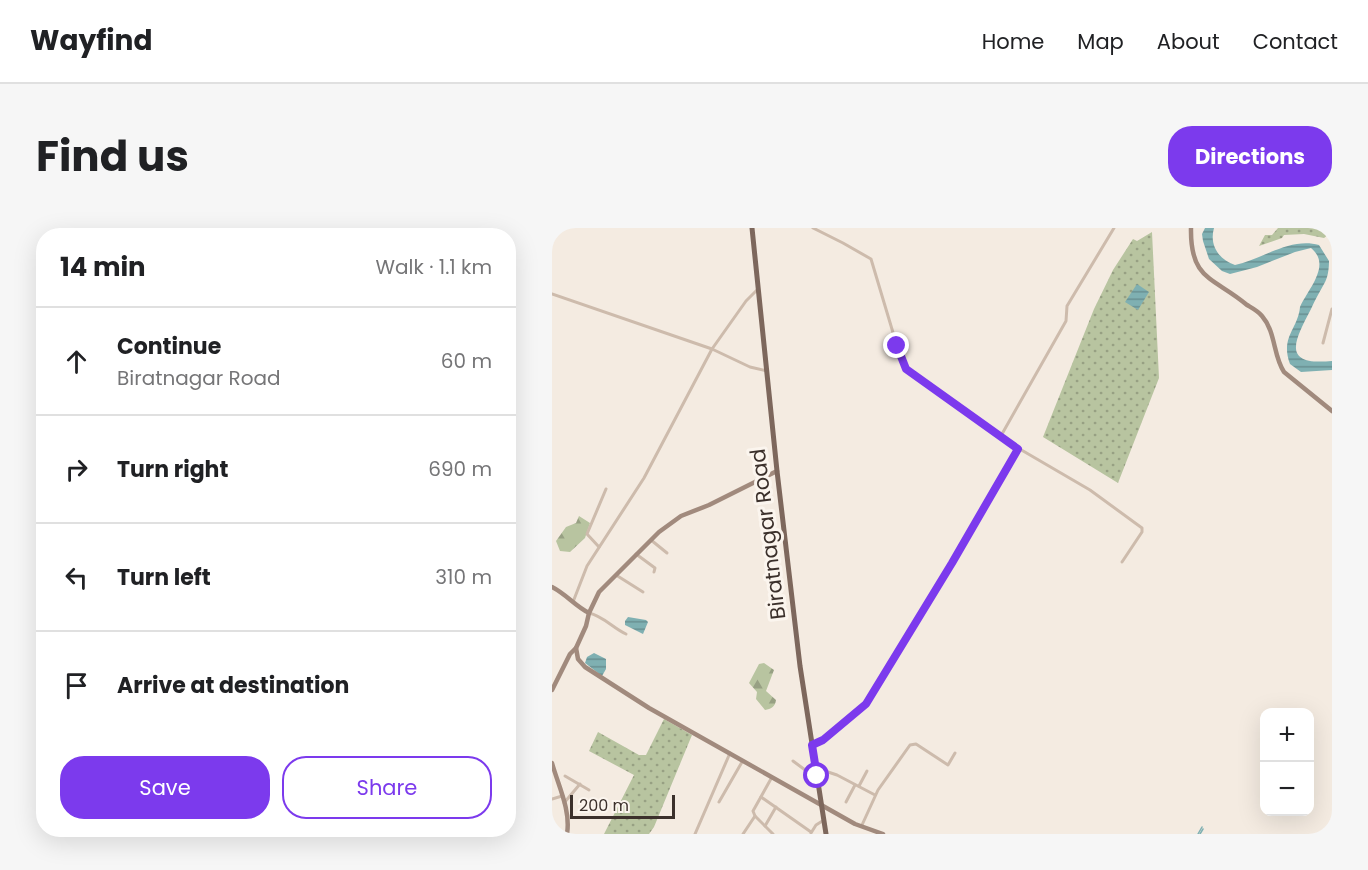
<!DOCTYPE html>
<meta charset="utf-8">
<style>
:root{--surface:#fff;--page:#f6f6f6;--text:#202124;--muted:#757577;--line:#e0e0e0;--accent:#7c3aed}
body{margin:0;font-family:Poppins,sans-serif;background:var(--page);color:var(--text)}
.controls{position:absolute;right:18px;bottom:18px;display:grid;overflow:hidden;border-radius:12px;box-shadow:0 6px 24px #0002}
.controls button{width:54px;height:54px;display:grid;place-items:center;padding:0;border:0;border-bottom:2px solid var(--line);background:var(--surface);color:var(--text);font:30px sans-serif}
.scale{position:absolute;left:18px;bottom:15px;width:105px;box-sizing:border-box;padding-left:6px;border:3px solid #3b302b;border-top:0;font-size:16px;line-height:21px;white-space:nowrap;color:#3b302b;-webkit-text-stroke:4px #fbf5ee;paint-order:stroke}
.stop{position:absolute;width:18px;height:18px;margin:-14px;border:4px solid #7c3aed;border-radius:50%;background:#fff}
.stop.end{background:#7c3aed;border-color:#fff;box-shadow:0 2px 6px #0008}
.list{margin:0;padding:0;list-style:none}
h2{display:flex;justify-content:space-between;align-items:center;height:78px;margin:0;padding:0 24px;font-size:26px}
h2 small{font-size:20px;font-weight:400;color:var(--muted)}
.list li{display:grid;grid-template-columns:39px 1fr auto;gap:18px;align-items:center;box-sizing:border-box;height:108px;padding:0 24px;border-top:2px solid var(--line)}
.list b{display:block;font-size:22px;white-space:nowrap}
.list p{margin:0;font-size:20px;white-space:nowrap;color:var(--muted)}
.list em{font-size:20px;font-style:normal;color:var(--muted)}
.actions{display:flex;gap:12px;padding:18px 24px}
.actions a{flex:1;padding:14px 0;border:2px solid var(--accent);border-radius:24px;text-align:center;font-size:21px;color:var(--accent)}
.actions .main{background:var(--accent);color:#fff}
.icon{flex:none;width:33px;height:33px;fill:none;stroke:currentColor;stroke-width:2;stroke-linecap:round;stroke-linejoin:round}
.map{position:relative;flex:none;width:780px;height:606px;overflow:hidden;border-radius:24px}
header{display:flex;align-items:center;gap:36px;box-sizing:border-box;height:84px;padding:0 30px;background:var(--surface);border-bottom:2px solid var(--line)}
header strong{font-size:28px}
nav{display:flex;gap:33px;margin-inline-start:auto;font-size:21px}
.intro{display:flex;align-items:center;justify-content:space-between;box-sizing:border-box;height:144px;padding:0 36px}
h1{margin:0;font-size:42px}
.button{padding:15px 27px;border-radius:24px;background:var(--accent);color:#fff;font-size:21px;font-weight:700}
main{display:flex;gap:36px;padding:0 36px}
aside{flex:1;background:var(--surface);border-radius:24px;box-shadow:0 6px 24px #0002}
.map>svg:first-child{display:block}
.grass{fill:url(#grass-dots)}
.forest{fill:url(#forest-firs)}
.water{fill:url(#water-rules)}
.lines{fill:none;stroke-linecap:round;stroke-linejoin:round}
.stream{stroke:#7fb0b2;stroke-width:1.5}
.street{stroke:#cdbbac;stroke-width:3}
.secondary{stroke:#a18a7d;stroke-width:4.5}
.primary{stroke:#7d675c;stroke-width:5}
.route{stroke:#7c3aed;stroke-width:8}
.labels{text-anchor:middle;stroke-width:6;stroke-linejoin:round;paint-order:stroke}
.street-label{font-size:21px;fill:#3b302b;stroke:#fbf5ee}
</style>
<header>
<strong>Wayfind</strong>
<nav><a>Home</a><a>Map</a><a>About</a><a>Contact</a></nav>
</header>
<div class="intro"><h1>Find us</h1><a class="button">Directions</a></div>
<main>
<aside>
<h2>14 min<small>Walk · 1.1 km</small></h2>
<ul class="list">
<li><svg class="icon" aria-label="ahead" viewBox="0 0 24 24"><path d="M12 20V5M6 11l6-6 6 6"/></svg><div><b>Continue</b><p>Biratnagar Road</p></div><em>60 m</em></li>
<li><svg class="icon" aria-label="right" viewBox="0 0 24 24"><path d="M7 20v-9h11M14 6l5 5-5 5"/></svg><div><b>Turn right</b></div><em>690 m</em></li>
<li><svg class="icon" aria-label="left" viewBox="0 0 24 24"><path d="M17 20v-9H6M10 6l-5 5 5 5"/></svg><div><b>Turn left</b></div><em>310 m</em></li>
<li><svg class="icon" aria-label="arrive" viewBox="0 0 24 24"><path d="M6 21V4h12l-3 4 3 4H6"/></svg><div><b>Arrive at destination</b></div></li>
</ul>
<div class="actions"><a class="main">Save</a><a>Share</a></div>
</aside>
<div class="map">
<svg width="780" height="606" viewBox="0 0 780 606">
<defs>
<pattern id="grass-dots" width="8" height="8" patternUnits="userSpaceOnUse" patternTransform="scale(1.5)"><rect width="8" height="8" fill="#b8c4a0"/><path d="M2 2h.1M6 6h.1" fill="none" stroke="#97a083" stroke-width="1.8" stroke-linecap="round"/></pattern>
<pattern id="forest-firs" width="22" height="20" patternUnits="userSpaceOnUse" patternTransform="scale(1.5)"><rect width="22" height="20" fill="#b8c4a0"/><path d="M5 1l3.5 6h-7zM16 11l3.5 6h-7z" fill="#97a083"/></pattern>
<pattern id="water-rules" width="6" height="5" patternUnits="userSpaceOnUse" patternTransform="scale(1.5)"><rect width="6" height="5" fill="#7fb0b2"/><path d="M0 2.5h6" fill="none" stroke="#699091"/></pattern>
</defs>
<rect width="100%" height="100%" fill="#f4ebe1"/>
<g class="grass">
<polygon points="726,0 780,0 780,10 776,7 772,10 752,6 732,7 730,10 707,18 713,7 720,7"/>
<polygon points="600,4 607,150 566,255 491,209 542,81 561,42 581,11 585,13"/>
<polygon points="112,491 140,507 102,599 97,606 52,606 82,547 37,523 46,504 87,527 94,527"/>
</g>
<g class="forest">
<polygon points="27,288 38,295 33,310 18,324 8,323 4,313 14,299 24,295"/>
<path d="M212 435 222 442 214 463 224 472C223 479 219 481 213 482L204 471 205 464 197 455 207 436Z"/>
</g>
<g class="water">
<path d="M653 0H662C657 17 667 32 683 37 711 31 738 9 767 17L777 33C777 40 776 50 772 56 767 65 763 72 759 81 743 112 728 138 780 133V142L749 144 738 136C728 109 746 101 748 79 756 61 780 37 759 20L743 24 705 39 678 46 670 43 657 31 651 13 650 6Z"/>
<polygon points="585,56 597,64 586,82 573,74"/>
<polygon points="76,389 94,392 96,394 91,406 73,397 73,393"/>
<polygon points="42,425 54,431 54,441 50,448 33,435 35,429"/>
</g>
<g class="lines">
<g class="stream">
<polyline points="646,606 650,599"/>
<polyline points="648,606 651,601"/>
</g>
<g class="street">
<polyline points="261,0 291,15 319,31 351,138 449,208"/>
<polyline points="0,66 160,121 198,139 215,143"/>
<polyline points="771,115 780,81"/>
<polyline points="466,220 538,262 590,300 590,304 570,334"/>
<polyline points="99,312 115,325"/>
<polyline points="47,319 35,306 54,261"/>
<polyline points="84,326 103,340 102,344"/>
<polyline points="64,347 91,364"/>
<polyline points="21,374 35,338 92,250 160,121 194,73 205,62"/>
<path d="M37 385C51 388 61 400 74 406"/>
<polyline points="260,517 271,512 314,476 400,335 466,221 450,208 450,206 514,93 515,78 562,0"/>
<polyline points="241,533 264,550"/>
<polyline points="264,540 285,547 323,567"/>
<polyline points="13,548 37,562"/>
<polyline points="307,558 315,543"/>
<polyline points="209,569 259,604"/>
<polyline points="0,571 10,568"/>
<polyline points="167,574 190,534"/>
<polyline points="294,574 303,557"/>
<polyline points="12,575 28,556"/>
<polyline points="203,588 221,606"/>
<polyline points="310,597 326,562 358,517 364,516 396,537 403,525"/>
<polyline points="213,598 224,579"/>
<polyline points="259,605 264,597 272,592"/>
<polyline points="143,606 178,525"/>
<polyline points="191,606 203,588 201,583 220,549"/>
</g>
<g class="secondary">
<path d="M639 0C638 53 662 49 695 77 700 80 706 83 710 88 724 104 721 128 732 144L780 183"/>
<path d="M0 359C14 366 23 378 37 385"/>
<polyline points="24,420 26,431 33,439 97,480 303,596 331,606"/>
<polyline points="0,462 18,426 24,420 34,398 37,385 47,364 107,304 129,288 157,277 225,243"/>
<path d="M0 535C6 557 19 582 15 606"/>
</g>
<polyline class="primary" points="200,0 225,243 248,438 274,606"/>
</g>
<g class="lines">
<polyline class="route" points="265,548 260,517 271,512 314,476 400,335 466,221 354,141 345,118"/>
</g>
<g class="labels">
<g class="street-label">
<text transform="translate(216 306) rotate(-97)" y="7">Biratnagar Road</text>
</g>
</g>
</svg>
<div class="controls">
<button>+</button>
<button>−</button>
</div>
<div class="scale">200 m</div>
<div class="stop" style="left:265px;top:548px"></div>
<div class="stop end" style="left:345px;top:118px"></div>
</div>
</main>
